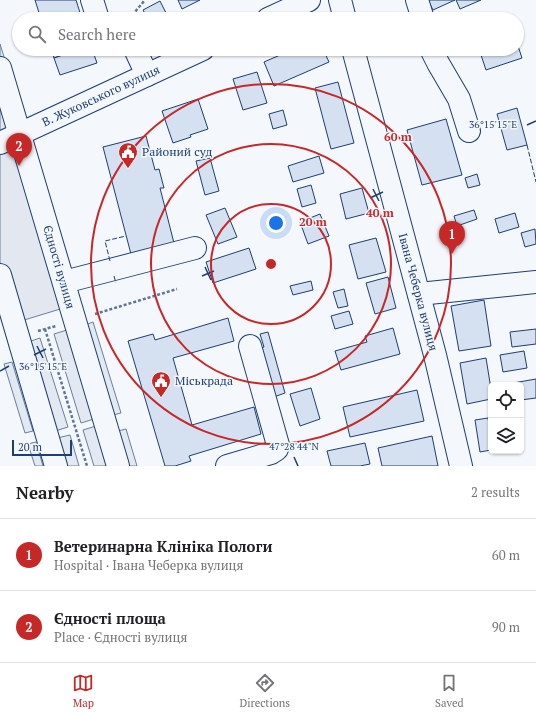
<!DOCTYPE html>
<meta charset="utf-8">
<style>
:root{--surface:#fff;--page:#f6f6f6;--text:#202124;--muted:#757577;--line:#e0e0e0;--accent:#c62828}
body{margin:0;font-family:"PT Serif",serif;background:var(--page);color:var(--text)}
.controls{position:absolute;right:12px;bottom:12px;display:grid;overflow:hidden;border-radius:6px;box-shadow:0 1px 3px #0004}
.controls button{width:36px;height:36px;display:grid;place-items:center;padding:0;border:0;border-bottom:1px solid var(--line);background:var(--surface);color:var(--text);font:20px sans-serif}
.scale{position:absolute;left:12px;bottom:10px;width:60px;box-sizing:border-box;padding-left:4px;border:2px solid #1d3f73;border-top:0;font-size:11px;line-height:14px;white-space:nowrap;color:#1d3f73;-webkit-text-stroke:3px #f4f7fb;paint-order:stroke}
.you{position:absolute;left:276px;top:223px;width:14px;height:14px;margin:-10px;border:3px solid #fff;border-radius:50%;background:#1a73e8;box-shadow:0 0 0 6px #1a73e833}
.badge{display:grid;place-items:center;width:26px;height:26px;border-radius:50%;background:var(--accent);color:#fff;font-size:13px;font-weight:700}
.pin{position:absolute;translate:-50% -33px;filter:drop-shadow(0 1px 2px #0008)}
.pin::after{content:'';position:absolute;top:21px;width:14px;height:12px;background:inherit;clip-path:polygon(0 0,100% 0,50% 100%)}
.list{margin:0;padding:0;list-style:none}
h2{display:flex;justify-content:space-between;align-items:center;height:52px;margin:0;padding:0 16px;font-size:17px}
h2 small{font-size:13px;font-weight:400;color:var(--muted)}
.list li{display:grid;grid-template-columns:26px 1fr auto;gap:12px;align-items:center;box-sizing:border-box;height:72px;padding:0 16px;border-top:1px solid var(--line)}
.list b{display:block;font-size:15px;white-space:nowrap}
.list p{margin:0;font-size:13px;white-space:nowrap;color:var(--muted)}
.list em{font-size:13px;font-style:normal;color:var(--muted)}
.icon{flex:none;width:22px;height:22px;fill:none;stroke:currentColor;stroke-width:2;stroke-linecap:round;stroke-linejoin:round}
.map{position:relative;flex:none;width:536px;height:466px;overflow:hidden}
.search{position:absolute;background:var(--surface);box-shadow:0 1px 3px #0004;left:12px;right:12px;top:12px;height:44px;display:flex;align-items:center;gap:10px;box-sizing:border-box;padding:0 14px;border-radius:22px;color:var(--muted);font-size:15px}
.sheet{height:196px;background:var(--surface)}
nav{display:flex;justify-content:space-around;align-items:center;box-sizing:border-box;height:56px;border-top:1px solid var(--line);background:var(--surface);font-size:11px;color:var(--muted)}
nav a{display:grid;justify-items:center;gap:2px}
nav .on{color:var(--accent)}
.map>svg:first-child{display:block}
.green{fill:#e3e9f0;stroke:#687fa3}
.parking{fill:#e3e8f0;stroke:#687fa3}
.building{fill:#d5e0f0;stroke:#1d3f73}
.lines{fill:none;stroke-linecap:round;stroke-linejoin:round}
.minor-casing{stroke:#1d3f73;stroke-width:24}
.path{stroke:#5e769c;stroke-width:2.5;stroke-dasharray:3 2;stroke-linecap:butt}
.minor{stroke:#f4f7fb;stroke-width:22}
.fence{stroke:#1d3f73;stroke-width:1;stroke-dasharray:5 2;stroke-linecap:butt}
.ticks{fill:none;stroke:#1d3f73;stroke-width:1.5}
.ring{fill:none;stroke:#c62828;stroke-width:2}
.labels{text-anchor:middle;stroke-width:3;stroke-linejoin:round;paint-order:stroke}
.street-label{font-size:12px;fill:#1d3f73;stroke:#f4f7fb}
.poi-label{font-size:12px;fill:#1d3f73;stroke:#f4f7fb;text-anchor:start}
.ticks-label{font-size:10px;text-anchor:middle;fill:#1d3f73;stroke:#f4f7fb;stroke-width:3;stroke-linejoin:round;paint-order:stroke}
.centre{fill:#c62828;stroke:#f4f7fb;stroke-width:2}
.ring-label{font-size:12px;text-anchor:middle;font-weight:bold;fill:#c62828;stroke:#f4f7fb;stroke-width:3;stroke-linejoin:round;paint-order:stroke}
</style>
<div class="map">
<svg width="536" height="466" viewBox="0 0 536 466">
<rect width="100%" height="100%" fill="#f4f7fb"/>
<g class="green">
<polygon points="93,322 121,413 113,415 85,325"/>
<polygon points="67,330 94,419 81,423 54,334"/>
<polygon points="40,338 68,427 55,431 28,342"/>
<polygon points="12,362 33,431 25,433 4,364"/>
<polygon points="96,426 108,466 94,466 83,430"/>
<polygon points="126,429 137,466 128,466 118,431"/>
<polygon points="70,435 79,466 66,466 57,438"/>
<polygon points="36,442 43,466 35,466 28,444"/>
</g>
<polygon class="parking" points="0,44 80,303 11,324 0,288"/>
<g class="building">
<polygon points="35,0 76,0 82,19 41,19"/>
<polygon points="178,0 200,0 182,9"/>
<polygon points="428,0 455,0 433,10"/>
<polygon points="456,0 481,0 460,9"/>
<polygon points="160,1 168,17 163,19 148,19 143,10"/>
<polygon points="517,43 522,58 486,70 479,49 517,49"/>
<polygon points="51,49 81,49 54,58"/>
<polygon points="81,49 92,49 97,63 60,75 54,58"/>
<polygon points="294,49 323,49 329,62 274,86 264,62"/>
<polygon points="257,72 267,103 243,110 233,79"/>
<polygon points="338,82 354,143 331,149 315,88"/>
<polygon points="198,99 208,129 190,135 191,137 173,143 162,111"/>
<polygon points="517,108 527,145 507,150 497,114"/>
<polygon points="283,110 287,125 273,129 269,114"/>
<polygon points="446,119 462,175 422,185 407,130"/>
<polygon points="146,136 155,170 159,169 164,188 160,188 175,247 132,258 103,147"/>
<polygon points="319,156 324,173 293,182 288,166"/>
<polygon points="210,158 219,191 205,195 196,161"/>
<polygon points="477,174 480,185 468,188 465,178"/>
<polygon points="311,185 316,203 302,207 297,189"/>
<polygon points="362,188 369,213 346,219 340,194"/>
<polygon points="225,208 237,237 218,244 206,215"/>
<polygon points="474,210 477,219 457,226 454,216"/>
<polygon points="515,213 519,227 499,233 495,219"/>
<polygon points="320,214 329,236 308,244 300,222"/>
<polygon points="535,229 536,244 525,247 521,233"/>
<polygon points="376,238 386,272 358,279 349,245"/>
<polygon points="249,248 256,269 213,283 206,262"/>
<polygon points="388,277 396,308 375,314 366,283"/>
<polygon points="311,281 313,290 293,295 290,286"/>
<polygon points="344,289 348,306 338,308 333,292"/>
<polygon points="484,300 491,346 459,351 451,306"/>
<polygon points="349,311 353,324 335,329 331,316"/>
<polygon points="228,318 234,341 173,358 192,425 254,407 261,434 189,456 191,461 175,466 165,466 128,341 153,334 155,340"/>
<polygon points="393,328 400,354 341,370 335,351 367,342 365,336"/>
<polygon points="536,329 536,344 512,347 510,332"/>
<polygon points="268,332 285,393 268,399 254,350 264,347 260,334"/>
<polygon points="524,351 527,368 503,372 500,355"/>
<polygon points="486,358 491,389 491,399 467,404 460,363"/>
<polygon points="536,379 536,398 521,400 521,385 513,385 513,383"/>
<polygon points="311,388 320,419 300,426 290,394"/>
<polygon points="417,390 424,421 350,437 343,407"/>
<polygon points="488,418 491,435 491,450 480,452 475,420"/>
<polygon points="432,436 438,466 382,466 378,448"/>
<polygon points="365,443 370,464 360,466 331,466 327,451"/>
</g>
<g class="lines">
<g class="minor-casing">
<g id="minor">
<polyline points="92,0 98,19"/>
<polyline points="340,0 345,19"/>
<polyline points="417,0 423,19"/>
<polyline points="268,19 309,0"/>
<polyline points="135,49 147,75"/>
<polyline points="353,49 435,355 461,466"/>
<polyline points="431,49 438,63 459,99 469,131"/>
<polyline points="0,68 118,466"/>
<polyline points="0,143 203,49"/>
<polyline points="0,275 56,466"/>
<polyline points="64,282 195,248"/>
<polyline points="419,294 536,282"/>
<polyline points="227,466 271,453 277,449 278,445 250,346"/>
</g>
</g>
<g class="path">
<polyline points="129,19 145,0"/>
<polyline points="95,314 177,289"/>
<polyline points="45,329 87,466"/>
<polyline points="38,331 56,326"/>
</g>
<use href="#minor" class="minor"/>
<g class="fence">
<polyline points="527,145 536,182"/>
<polyline points="110,261 105,241 126,236"/>
<polyline points="114,276 116,283"/>
</g>
</g>
<path class="ticks" d="M527 125 536 121M373 189 379 201M370 198 383 192M205 267 211 280M202 276 214 271M37 346 43 358M34 355 46 349M0 371 9 366M294 457 298 466"/>
<g class="ring">
<circle cx="271" cy="264" r="60"/>
<circle cx="271" cy="264" r="120"/>
<circle cx="271" cy="264" r="180"/>
</g>
<defs>
<g id="civic-pin" transform="scale(1)"><path d="M0 17L-7.5 6A9.5 9.5 0 1 1 7.5 6Z" fill="#c62828" stroke="#f4f7fb"/><path d="M-.6-6.5H3V-4.5H.6V-3L4-1V1h2V6H-6V1h2V-1L-.6-3ZM-1.2 2.5V6h2.4V2.5Z" fill="#fff"/></g>
</defs>
<g fill-rule="evenodd">
<use href="#civic-pin" x="128" y="152"/>
<use href="#civic-pin" x="161" y="381"/>
</g>
<g class="labels">
<g class="street-label">
<text transform="translate(101 96) rotate(-25)" y="4">В. Жуковського вулиця</text>
<text transform="translate(59 267) rotate(74)" y="4">Єдності вулиця</text>
<text transform="translate(418 292) rotate(75)" y="4">Івана Чеберка вулиця</text>
</g>
<g class="poi-label">
<text x="142" y="156">Районий суд</text>
<text x="175" y="385">Міськрада</text>
</g>
</g>
<g class="ticks-label">
<text x="493" y="128">36°15'15"E</text>
<text x="43" y="370">36°15'15"E</text>
<text x="294" y="450">47°28'44"N</text>
</g>
<circle cx="271" cy="264" r="6" class="centre"/>
<g class="ring-label">
<text x="398" y="141">60 m</text>
<text x="380" y="217">40 m</text>
<text x="313" y="226">20 m</text>
</g>
</svg>
<div class="controls">
<button><svg class="icon" aria-label="locate" viewBox="0 0 24 24"><circle cx="12" cy="12" r="6"/><path d="M12 2v4M12 18v4M2 12h4M18 12h4"/></svg></button>
<button><svg class="icon" aria-label="layers" viewBox="0 0 24 24"><path d="M12 4l9 5-9 5-9-5zM3 14l9 5 9-5"/></svg></button>
</div>
<div class="scale">20 m</div>
<div class="you"></div>
<div class="pin badge" style="left:452px;top:254px">1</div>
<div class="pin badge" style="left:19px;top:166px">2</div>
<div class="search"><svg class="icon" aria-label="search" viewBox="0 0 24 24"><circle cx="10" cy="10" r="6"/><path d="M15 15l6 6"/></svg>Search here</div>
</div>
<section class="sheet">
<h2>Nearby<small>2 results</small></h2>
<ul class="list">
<li><span class="badge">1</span><div><b>Ветеринарна Клініка Пологи</b><p>Hospital · Івана Чеберка вулиця</p></div><em>60 m</em></li>
<li><span class="badge">2</span><div><b>Єдності площа</b><p>Place · Єдності вулиця</p></div><em>90 m</em></li>
</ul>
</section>
<nav>
<a class="on"><svg class="icon" aria-label="map" viewBox="0 0 24 24"><path d="M3 6l6-2 6 2 6-2v14l-6 2-6-2-6 2zM9 4v14M15 6v14"/></svg>Map</a>
<a><svg class="icon" aria-label="directions" viewBox="0 0 24 24"><path d="M12 3l9 9-9 9-9-9zM9 14v-3h6M13 9l2 2-2 2"/></svg>Directions</a>
<a><svg class="icon" aria-label="saved" viewBox="0 0 24 24"><path d="M7 4h10v16l-5-4-5 4z"/></svg>Saved</a>
</nav>
